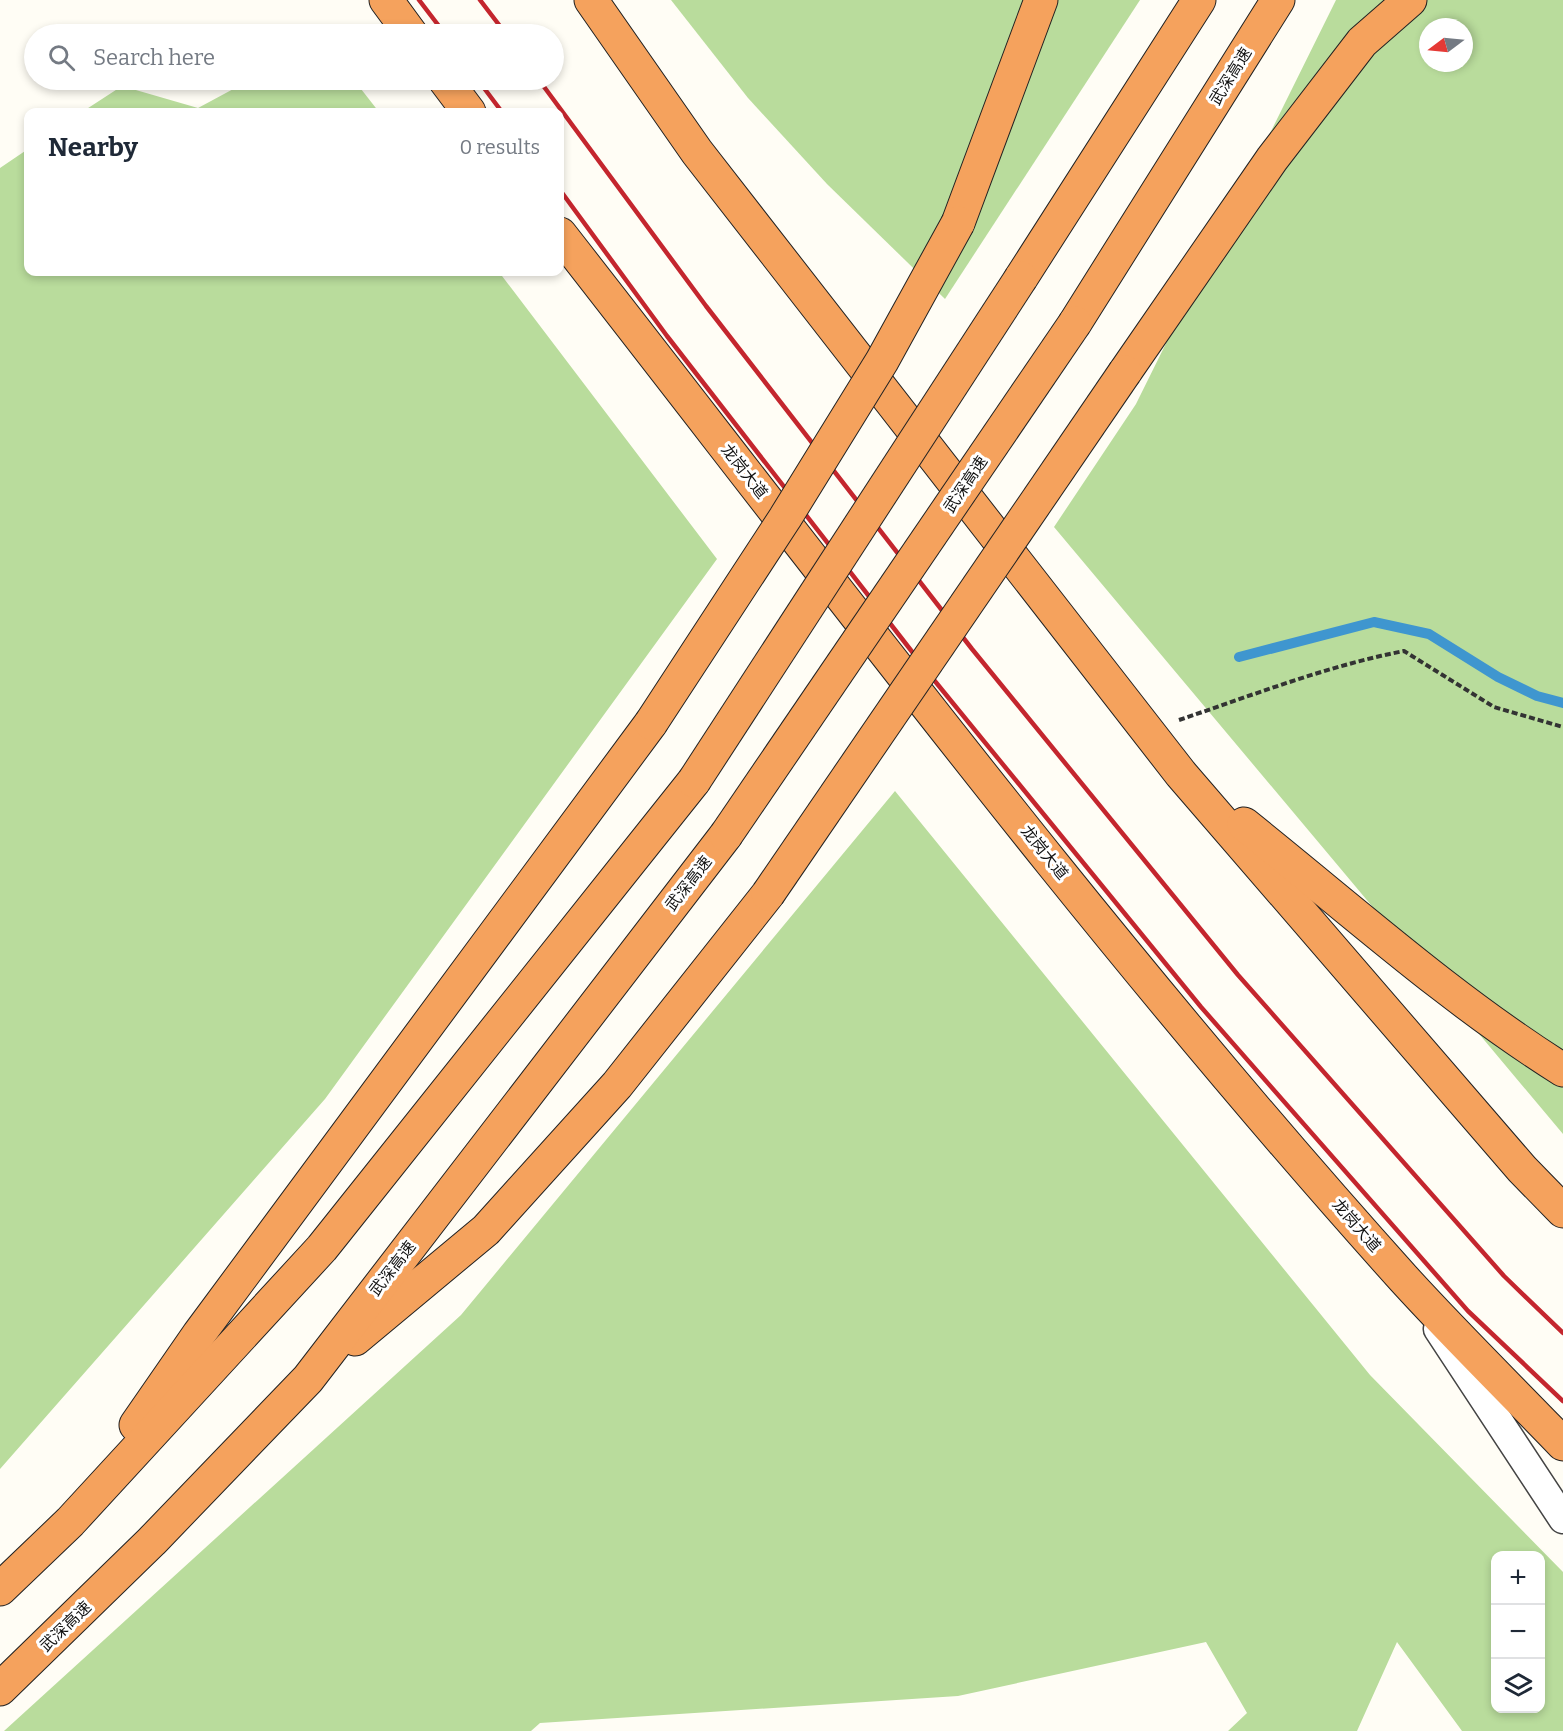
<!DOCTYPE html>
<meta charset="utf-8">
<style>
:root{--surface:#fff;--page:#f2f2f3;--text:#1f2937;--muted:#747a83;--line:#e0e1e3}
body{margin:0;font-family:Bitter,"Noto Sans SC",serif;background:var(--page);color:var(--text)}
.controls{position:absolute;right:18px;bottom:18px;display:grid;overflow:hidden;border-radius:12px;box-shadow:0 3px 9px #0003}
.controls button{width:54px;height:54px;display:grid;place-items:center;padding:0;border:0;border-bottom:2px solid var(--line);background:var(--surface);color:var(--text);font:30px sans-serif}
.compass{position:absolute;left:1419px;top:18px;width:54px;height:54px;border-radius:50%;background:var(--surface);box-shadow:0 3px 9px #0003;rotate:254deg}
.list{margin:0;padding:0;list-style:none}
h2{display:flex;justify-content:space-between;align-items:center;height:78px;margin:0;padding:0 24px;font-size:26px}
h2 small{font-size:20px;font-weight:400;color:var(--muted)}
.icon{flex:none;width:33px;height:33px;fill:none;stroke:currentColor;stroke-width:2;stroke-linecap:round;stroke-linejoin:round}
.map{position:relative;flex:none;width:1563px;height:1731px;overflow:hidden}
.search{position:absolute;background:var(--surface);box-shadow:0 3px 9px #0003;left:24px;top:24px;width:540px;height:66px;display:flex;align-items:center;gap:15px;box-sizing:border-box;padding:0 21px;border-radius:33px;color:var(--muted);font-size:22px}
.panel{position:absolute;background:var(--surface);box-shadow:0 3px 9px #0003;left:24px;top:108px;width:540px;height:168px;border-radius:12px}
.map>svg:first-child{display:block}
.forest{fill:#b9dc9c;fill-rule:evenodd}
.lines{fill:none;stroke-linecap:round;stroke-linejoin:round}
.stream{stroke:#3f96cf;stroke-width:10}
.street-casing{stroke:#444;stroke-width:31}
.highway-casing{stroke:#222;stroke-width:35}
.path{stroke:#333;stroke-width:4;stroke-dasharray:6 3;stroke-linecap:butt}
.street{stroke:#fff;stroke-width:28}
.highway{stroke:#f5a25d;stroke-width:33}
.rail{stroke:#c4262e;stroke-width:4.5}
.highway-bridge-casing{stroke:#222;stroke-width:35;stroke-linecap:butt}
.highway-bridge{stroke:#f5a25d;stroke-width:33}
.labels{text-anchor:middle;stroke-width:6;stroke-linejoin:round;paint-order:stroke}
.street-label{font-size:16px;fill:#111;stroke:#fff}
</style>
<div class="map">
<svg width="1563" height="1731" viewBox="0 0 1563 1731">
<rect width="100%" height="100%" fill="#fffdf5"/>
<g class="forest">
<polygon points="671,0 1140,0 945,299 827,184 748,98"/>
<path d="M1336 0H1563V1134L1054 527 1136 404ZM1428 27H1464V63H1428Z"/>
<polygon points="250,80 354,80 379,112 82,112 122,86 198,108"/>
<polygon points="28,149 28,272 499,272 717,559 325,1099 0,1469 0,168"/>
<path d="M895 791 1370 1375 1563 1572V1731H1462L1397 1642 1357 1731H1228L1247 1713 1206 1642 958 1696 540 1723 531 1731H4L461 1315ZM1496 1556H1540V1708H1496Z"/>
</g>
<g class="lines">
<polyline class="stream" points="1239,657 1374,622 1429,634 1498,677 1537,696 1563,703"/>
<g class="street-casing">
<polyline id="street" points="1438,1329 1563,1519"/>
</g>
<g class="highway-casing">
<g id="highway">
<polyline points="386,0 411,34"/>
<polyline points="591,0 697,152 1181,774 1522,1169 1563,1211"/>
<polyline points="445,80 469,112"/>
<polyline points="958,223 1041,0"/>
<path d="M560 234C835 586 1104 946 1404 1279 1455 1335 1510 1389 1563 1444"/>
<polyline points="1021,278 1199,0"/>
<polyline points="1075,323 1278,0"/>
<polyline points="1125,372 1272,159 1362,42 1410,0"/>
<path d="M1244 824C1348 907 1450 999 1563 1070"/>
<polyline points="355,1339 486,1230 617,1085 768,894"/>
<polyline points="136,1425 199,1334 651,723"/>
<polyline points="0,1589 70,1522 322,1248 694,781"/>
<polyline points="0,1689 152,1541 308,1379 726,835"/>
</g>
</g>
<path class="path" d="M1179 720C1253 695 1327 666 1404 651L1494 707 1563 727"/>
<use href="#street" class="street"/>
<use href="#highway" class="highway"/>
<g class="rail">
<polyline points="419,0 445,34"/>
<polyline points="480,0 506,34"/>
<polyline points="478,80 502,112"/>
<polyline points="539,80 706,306 972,649 1238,975 1504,1276 1563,1333"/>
<polyline points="560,190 667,336 934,680 1201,1007 1468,1311 1563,1401"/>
</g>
<g class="highway-bridge-casing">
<g id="highway-bridge">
<polyline points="651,723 785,518 882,361 958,223"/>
<polyline points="694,781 1021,278"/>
<polyline points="726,835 1075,323"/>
<polyline points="768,894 1125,372"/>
</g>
</g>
<use href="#highway-bridge" class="highway-bridge"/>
</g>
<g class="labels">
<g class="street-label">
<text transform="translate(1230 76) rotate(-58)" y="6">武深高速</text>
<text transform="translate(745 471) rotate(52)" y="6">龙岗大道</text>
<text transform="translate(965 484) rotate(-56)" y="6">武深高速</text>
<text transform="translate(1045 852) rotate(51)" y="6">龙岗大道</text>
<text transform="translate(688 883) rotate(-52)" y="6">武深高速</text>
<text transform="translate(1357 1225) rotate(49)" y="6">龙岗大道</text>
<text transform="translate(392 1268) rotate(-52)" y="6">武深高速</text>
<text transform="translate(65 1626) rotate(-44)" y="6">武深高速</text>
</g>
</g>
</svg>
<div class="controls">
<button>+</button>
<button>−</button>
<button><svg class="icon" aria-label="layers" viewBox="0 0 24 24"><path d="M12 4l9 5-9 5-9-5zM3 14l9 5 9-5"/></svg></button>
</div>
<svg class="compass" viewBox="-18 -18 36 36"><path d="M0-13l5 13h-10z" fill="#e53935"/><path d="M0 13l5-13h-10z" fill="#747a83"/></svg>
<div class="search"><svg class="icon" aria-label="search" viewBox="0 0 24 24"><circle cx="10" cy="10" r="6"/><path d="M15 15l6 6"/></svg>Search here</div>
<section class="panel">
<h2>Nearby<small>0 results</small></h2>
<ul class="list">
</ul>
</section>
</div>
